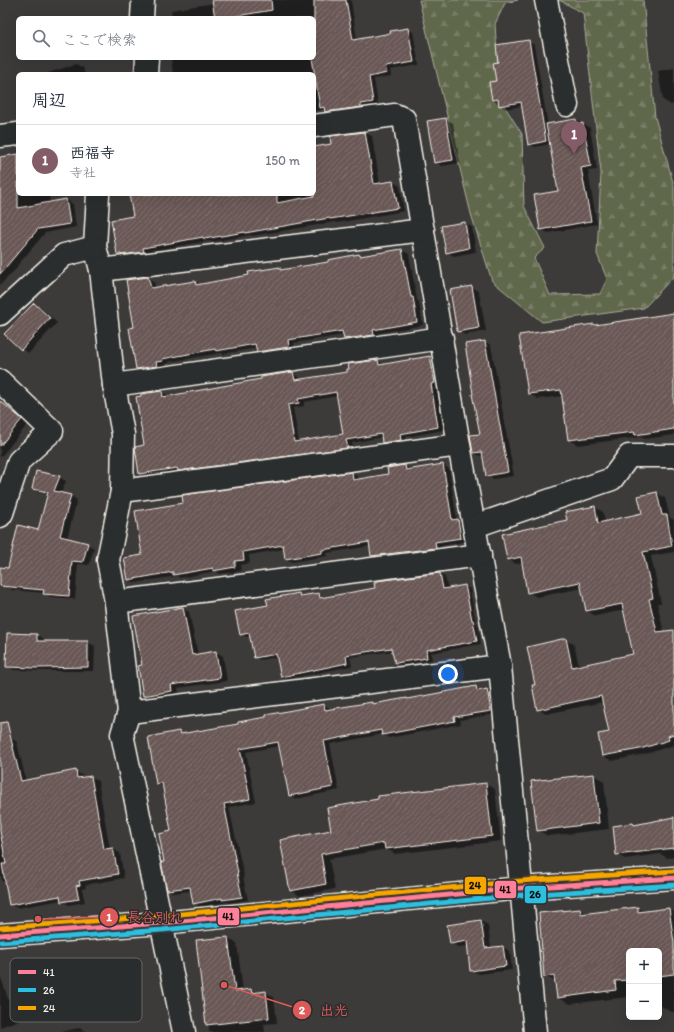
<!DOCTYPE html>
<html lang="ja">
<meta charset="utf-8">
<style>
:root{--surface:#fff;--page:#f2f2f3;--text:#1f2937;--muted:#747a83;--line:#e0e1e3;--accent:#845c67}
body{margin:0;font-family:Itim,"Klee One",sans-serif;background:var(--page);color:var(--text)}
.controls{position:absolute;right:12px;bottom:12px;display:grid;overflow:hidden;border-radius:6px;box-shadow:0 4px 16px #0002}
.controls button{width:36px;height:36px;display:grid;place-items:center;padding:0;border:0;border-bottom:1px solid var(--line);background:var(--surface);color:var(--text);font:20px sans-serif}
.you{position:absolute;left:448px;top:674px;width:14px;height:14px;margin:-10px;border:3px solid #fff;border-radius:50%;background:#1a73e8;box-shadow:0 0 0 6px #1a73e833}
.badge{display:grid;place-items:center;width:26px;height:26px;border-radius:50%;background:var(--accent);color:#fff;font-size:13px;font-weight:700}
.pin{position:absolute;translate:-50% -33px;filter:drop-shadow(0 1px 2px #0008)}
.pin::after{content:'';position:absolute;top:21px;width:14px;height:12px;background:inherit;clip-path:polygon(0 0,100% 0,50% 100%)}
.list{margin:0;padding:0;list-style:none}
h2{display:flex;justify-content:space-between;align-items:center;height:52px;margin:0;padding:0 16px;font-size:17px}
h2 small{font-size:13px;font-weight:400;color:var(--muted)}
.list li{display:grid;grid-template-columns:26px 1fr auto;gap:12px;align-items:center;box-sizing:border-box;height:72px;padding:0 16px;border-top:1px solid var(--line)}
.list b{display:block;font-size:15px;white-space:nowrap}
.list p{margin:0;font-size:13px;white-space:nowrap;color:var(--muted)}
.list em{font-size:13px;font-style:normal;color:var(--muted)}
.icon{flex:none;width:22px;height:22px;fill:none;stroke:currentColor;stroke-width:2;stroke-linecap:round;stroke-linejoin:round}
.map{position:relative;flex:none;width:674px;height:1032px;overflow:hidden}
.search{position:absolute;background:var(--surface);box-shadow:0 4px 16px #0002;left:16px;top:16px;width:300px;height:44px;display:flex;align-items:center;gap:10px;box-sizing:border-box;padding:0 14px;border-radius:6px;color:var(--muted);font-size:15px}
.panel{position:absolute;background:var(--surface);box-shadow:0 4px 16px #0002;left:16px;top:72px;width:300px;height:124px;border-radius:6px}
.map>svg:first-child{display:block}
.forest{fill:url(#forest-firs);stroke:#aaac9a}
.shadow{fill:#0007;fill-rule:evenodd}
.building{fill:url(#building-hatch);stroke:#f4f1e8;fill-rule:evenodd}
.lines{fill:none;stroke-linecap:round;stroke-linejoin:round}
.minor-casing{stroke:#f4f1e8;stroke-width:25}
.major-casing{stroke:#f4f1e8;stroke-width:25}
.minor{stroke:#2a2d2e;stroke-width:22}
.major{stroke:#726c4b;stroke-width:22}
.bus-1-casing{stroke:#2a2d2e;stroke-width:8}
.bus-2-casing{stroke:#2a2d2e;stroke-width:8}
.bus-3-casing{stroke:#2a2d2e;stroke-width:8}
.bus-1{stroke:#ff8098;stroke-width:5}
.bus-2{stroke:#2dbfdf;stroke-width:5}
.bus-3{stroke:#f7a600;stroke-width:5}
.key{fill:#2a2d2e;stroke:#676866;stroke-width:1}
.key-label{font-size:11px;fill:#f4f1e8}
.leader{fill:none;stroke:#de5a58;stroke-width:1.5}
.callout-dot{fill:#de5a58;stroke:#2a2d2e;stroke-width:1.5}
.mark-label{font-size:12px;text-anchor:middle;font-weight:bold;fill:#fff}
.callout-label{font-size:14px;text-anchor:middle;font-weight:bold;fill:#de5a58;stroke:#2a2d2e;stroke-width:3;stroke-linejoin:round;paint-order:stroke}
.line-badge{stroke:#2a2d2e;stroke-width:1.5}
.pale-badge-label{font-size:11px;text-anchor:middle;font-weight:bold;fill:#111}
</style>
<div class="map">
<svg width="674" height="1032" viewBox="0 0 674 1032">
<defs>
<pattern id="forest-firs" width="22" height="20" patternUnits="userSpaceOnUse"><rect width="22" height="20" fill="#61674c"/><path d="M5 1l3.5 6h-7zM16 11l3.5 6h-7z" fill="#787d66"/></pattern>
<pattern id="building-hatch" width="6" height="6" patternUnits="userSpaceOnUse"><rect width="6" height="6" fill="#6a5856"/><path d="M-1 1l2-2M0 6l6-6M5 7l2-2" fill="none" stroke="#80706e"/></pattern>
</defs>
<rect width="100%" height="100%" fill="#3d3a3a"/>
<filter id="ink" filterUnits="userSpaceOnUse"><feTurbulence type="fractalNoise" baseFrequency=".025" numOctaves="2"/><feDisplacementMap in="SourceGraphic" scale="8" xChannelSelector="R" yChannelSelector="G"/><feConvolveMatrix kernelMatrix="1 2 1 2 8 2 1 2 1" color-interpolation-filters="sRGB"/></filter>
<g filter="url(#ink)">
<polygon class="forest" points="419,0 518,0 505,3 495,24 500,99 522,134 524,206 545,248 534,258 550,295 600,294 607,279 597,254 601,173 583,13 559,0 643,0 655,117 674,186 674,276 644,308 542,322 492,281 471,214"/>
<g class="shadow">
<polygon points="213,0 351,0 357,40 408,29 413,32 419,65 390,70 391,76 374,79 378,105 366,107 366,110 331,114 325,109 314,111 314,74 173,74 171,58 314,58 314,18 173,18 171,10 214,3"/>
<polygon points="528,41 534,45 548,125 576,120 590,128 597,170 588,171 597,224 548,233 541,229 559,192 550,144 535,147 529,144 522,106 506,109 493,100 497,82 500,63"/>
<polygon points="76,64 83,68 85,74 45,74"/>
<polygon points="674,68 674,104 671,105 663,100 658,71"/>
<polygon points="446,119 453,123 460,163 442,166 435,162"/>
<polygon points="365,133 372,136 380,184 393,182 400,186 404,211 337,223 335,222 252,236 251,235 211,242 208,241 149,251 150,255 124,257 118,254 134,217 130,194 314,194 314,148 332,145 331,137"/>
<polygon points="18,155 18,194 49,194 50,203 66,200 73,204 76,227 45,233 17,266 18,267 0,285 0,158"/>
<polygon points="465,223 472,227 476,252 454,256 446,252"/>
<polygon points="402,250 409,254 417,300 419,302 423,325 379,333 380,339 351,343 345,339 344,335 294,343 295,351 264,355 258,351 257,348 223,354 221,353 169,362 169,364 163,365 163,370 144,372 137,369 135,328 148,278 154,282 156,288 195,282 201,285 250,276 280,268 284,270 329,263 359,255 362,257"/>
<polygon points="472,287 479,292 486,331 465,335 458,331"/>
<polygon points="34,304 41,308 57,323 29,353 22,349"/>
<polygon points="674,314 674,435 645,439 641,437 578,445 569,440 563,396 538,399 529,393"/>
<polygon points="485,342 491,345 514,476 493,479 487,476 483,456 480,456 474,453 481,434"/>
<path d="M430 357 436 360 441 386 437 387 444 430 406 437 407 443 390 446 383 442 382 437 352 443 354 451 185 474 181 472 147 477 140 474 136 447 145 446 161 392 168 395V397L293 373 299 377 300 381 348 373 378 361 385 365ZM338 396 344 435 299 442 293 408 304 406V402Z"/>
<polygon points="0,400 28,424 0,458"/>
<polygon points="443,465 449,469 457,520 464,524 467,541 441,546 442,551 379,559 372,556 371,546 327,553 328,556 292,562 286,559 285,549 249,555 250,563 240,565 241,571 220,574 216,571 180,578 177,576 135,583 129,579 143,555 352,473 358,477 359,480 389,475 405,466 411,470"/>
<polygon points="59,477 66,481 61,494 71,496 77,500 67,539 87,544 94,548 89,565 78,564 75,599 51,597 44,593 12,590 5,586 39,531 49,494 40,493 33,489"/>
<polygon points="657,493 665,498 670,518 674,520 674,552 651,556 661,603 657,603 664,632 674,631 674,745 649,753 612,761 603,756 610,732 603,702 546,714 538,709 536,685 565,640 574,644 579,666 634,654 624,610 596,616 587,611 583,588 537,597 528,592 523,563 516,564 508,559 568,521 595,507 603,512 605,522 643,514"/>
<polygon points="440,574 445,577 448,589 465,586 470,589 476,623 478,624 481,644 431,653 432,660 401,665 396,662 393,651 350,657 352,666 287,679 282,676 278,657 260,660 255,657 251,636 246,637 240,634 269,606 299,594 303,597 318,594 324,597 324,598 376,589 377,582"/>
<polygon points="182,608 189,612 198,655 216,652 223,656 227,681 178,688 179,695 151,699 144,695 143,666"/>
<polygon points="37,635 44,639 44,642 87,642 95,646 94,671 44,671 14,670 7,666"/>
<polygon points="476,688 482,691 487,690 493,694 496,714 460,720 461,724 389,738 383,734 330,744 339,790 296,799 289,795 280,746 246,752 256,802 229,807 244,876 243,876 248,900 229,903 227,902 200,907 194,903 191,891 174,893 168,890 165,863 172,832 163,787 157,783 179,732 184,735 239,725 324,705 330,708 330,711 372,703 375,705 407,699 409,700"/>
<polygon points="11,738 17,742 26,781 76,772 82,775 83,778 91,777 98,781 110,849 113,849 120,853 124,878 85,885 86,888 82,889 85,902 69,905 62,901 62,900 17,908 10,904 7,884 2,881 0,871 0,739"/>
<polygon points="593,775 604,781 609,829 548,836 538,830"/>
<polygon points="486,784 495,789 501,841 395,854 387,849 329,859 335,889 300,896 291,890 332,831"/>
<polygon points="674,819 674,857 668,858 660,854 625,859 617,854 633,824 636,826"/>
<polygon points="638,908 644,912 669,909 674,912 674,1012 672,1012 661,1006 659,997 659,951 629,951 629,987 626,987 628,997 570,1004 558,998 556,982 545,976 580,910 588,914"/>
<polygon points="481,921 488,925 491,948 503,947 510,951 512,970 479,974 471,970 468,946 458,947 451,943"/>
<polygon points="228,938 237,943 243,991 251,990 256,993 266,992 274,997 277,1023 264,1024 265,1032 209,1032 209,1026 206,1024 198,941"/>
<polygon points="0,975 9,1001 11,1000 17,1004 23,1019 0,1027"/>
<polygon points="79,1028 87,1032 60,1032"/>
</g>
<g class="building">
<polygon points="212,0 271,0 272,10 225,18 215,18"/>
<polygon points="314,0 346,0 353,40 391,33 390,31 408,28 414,62 385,67 387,73 369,77 373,102 361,104 361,107 325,112 324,107 320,108 312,58 314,58"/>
<polygon points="529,40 546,141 528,145 521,102 499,106 498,99 492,100 489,82 496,81 493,63 498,62 496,45"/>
<polygon points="446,118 453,160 434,163 427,121"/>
<polygon points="576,119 577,124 583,123 591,166 581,168 591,221 540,230 534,195 558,191 546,124"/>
<polygon points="365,132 374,184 393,181 398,208 330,219 329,218 245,233 245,232 204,239 203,237 143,248 144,252 122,255 121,254 117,254 111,220 133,216 129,194 277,194 277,203 314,196 314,147 331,144 330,136"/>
<polygon points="18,154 18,208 66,199 70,224 38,229 0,274 0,157"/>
<polygon points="465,222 469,248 446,253 441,226"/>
<polygon points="402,249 411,297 413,297 417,322 373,330 374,335 344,339 342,331 288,340 289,347 257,352 255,344 216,351 215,349 162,359 163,361 156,362 157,366 136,369 129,328 134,327 126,280 148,277 151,288 195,281 196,285 249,275 248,272 280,267 280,270 328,262 328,260 359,254 360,256"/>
<polygon points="472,286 479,328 457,332 450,290"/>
<polygon points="34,303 50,318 21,350 4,334"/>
<polygon points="674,313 674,429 635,435 634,432 568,440 561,390 528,394 519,335 594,324 595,325"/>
<polygon points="485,341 508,472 486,476 482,452 473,453 470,435 480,434 472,394 473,394 465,344"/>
<path d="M430 356 435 383 431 384 438 427 400 434 401 440 382 443 381 434 346 440 348 448 178 471 177 468 139 474 135 447 144 445 136 397 141 396V394L162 391 163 397 261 379V377L293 372 295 380 347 372V369H349L348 364 378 360 379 365ZM336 392 343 434 294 442 288 405 299 403 298 399Z"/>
<polygon points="0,401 22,419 0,446"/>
<polygon points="443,464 452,520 458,519 461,538 435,542 436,548 371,556 369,542 322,550 322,553 285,559 283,545 243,552 244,560 235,561 235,567 213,571 213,568 173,575 173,572 128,580 124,558 142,555 135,511 183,503 182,495 352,472 353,480 388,474 387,468 405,465 406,470"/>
<polygon points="36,471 60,476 54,491 71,495 60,536 88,543 83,562 72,561 69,596 43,594 44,590 0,586 0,567 8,568 18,525 38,530 48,492 32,489"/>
<polygon points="657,492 662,515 667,515 672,546 643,552 653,598 649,599 657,632 674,630 674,734 668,736 669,740 640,749 602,756 598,734 609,732 601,696 537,710 532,685 535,685 527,647 566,638 572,667 633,654 622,604 586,611 580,582 527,593 521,557 507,560 502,534 567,520 565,512 595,506 598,523 642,513 638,496"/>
<polygon points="440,573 443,589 465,585 472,620 473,620 477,641 426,650 427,658 395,663 391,648 346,655 347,663 281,677 276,654 254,658 249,633 240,635 235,611 268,605 266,599 299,593 300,596 319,593 320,598 375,588 374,583 376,583 376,581"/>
<polygon points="183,607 192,655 216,651 220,678 171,685 172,691 143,696 138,666 142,665 133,616"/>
<polygon points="7,633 37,634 37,641 88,641 88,667 36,668 6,667"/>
<polygon points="476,686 477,691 487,689 491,711 454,717 455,721 382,735 381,730 324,741 333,787 289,796 278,742 240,749 250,799 224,804 238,873 237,873 242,897 222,900 222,898 193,904 190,887 167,890 161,862 164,862 159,834 171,831 162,783 156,784 148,737 179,731 180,734 238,724 238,722 266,717 266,715 324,704 325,710 372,702 372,704 407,698 407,699"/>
<polygon points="7,722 21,781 76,770 77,778 91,776 104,849 113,848 118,874 79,881 80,885 76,886 79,899 61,902 60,896 9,905 2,864 6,864 0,831 0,723"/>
<polygon points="594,774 599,823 537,831 531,781"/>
<polygon points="486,783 492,836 385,849 384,843 321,854 326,884 290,891 280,840 331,830 327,808 378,799 378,796"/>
<polygon points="674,817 674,848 616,855 613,826 633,823 634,825"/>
<polygon points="638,907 638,912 669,908 674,943 674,974 659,976 659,951 629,951 629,980 615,981 616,990 557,998 554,976 544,977 539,913 580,909 581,914"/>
<polygon points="481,920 485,948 503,946 506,966 470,971 467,941 450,944 447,925"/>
<polygon points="228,937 235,991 251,989 252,993 266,991 269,1018 206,1025 196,940"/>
</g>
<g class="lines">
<g class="minor-casing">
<g id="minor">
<polyline points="546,0 567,105"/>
<polyline points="142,18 143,0"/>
<polyline points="146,74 147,58"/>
<polyline points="314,126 395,115 404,119 459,445 500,666 535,1032"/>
<polyline points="0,136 18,134"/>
<polyline points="98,194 95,247 101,270 114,385 123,434 122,491 108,560 116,602 129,712 122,734 184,1032"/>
<polyline points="101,270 423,230"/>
<polyline points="0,314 64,255 95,247"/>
<polyline points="0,381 52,431 19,461 2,513 0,516"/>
<polyline points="114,385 442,338"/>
<polyline points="122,491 459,445"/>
<polyline points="475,526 612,479 629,456 674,456"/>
<polyline points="116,602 480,555"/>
<polyline points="129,712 500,666"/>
</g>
</g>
<g class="major-casing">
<polyline id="major" points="0,935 161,923 521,888 674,878"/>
</g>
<use href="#minor" class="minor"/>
<use href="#major" class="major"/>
<g class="bus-1-casing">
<polyline id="bus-1" points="0,935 161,923 521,888 674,878"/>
</g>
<g class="bus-2-casing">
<polyline id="bus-2" points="1,942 162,930 522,895 674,885"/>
</g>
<g class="bus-3-casing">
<polyline id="bus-3" points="0,928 160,916 520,881 674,871"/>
</g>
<use href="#bus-1" class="bus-1"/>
<use href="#bus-2" class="bus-2"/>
<use href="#bus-3" class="bus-3"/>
</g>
</g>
<rect x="10" y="958" width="132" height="64" rx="6" class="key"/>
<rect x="18" y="970" width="18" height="4" fill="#ff8098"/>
<rect x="18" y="988" width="18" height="4" fill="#2dbfdf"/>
<rect x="18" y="1006" width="18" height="4" fill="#f7a600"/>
<g class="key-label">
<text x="43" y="976">41</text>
<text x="43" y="994">26</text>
<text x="43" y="1012">24</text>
</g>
<path class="leader" d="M38 919L109 917M224 985L302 1010"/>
<g class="callout-dot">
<circle cx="38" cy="919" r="4"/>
<circle cx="224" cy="985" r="4"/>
<circle cx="109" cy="917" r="10"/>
<circle cx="302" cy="1010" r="10"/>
</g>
<g class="mark-label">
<text x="109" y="921">1</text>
<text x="302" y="1014">2</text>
</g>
<g class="callout-label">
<text x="155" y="922">長谷別れ</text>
<text x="334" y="1015">出光</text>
</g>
<g class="line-badge">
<rect x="464" y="876" width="23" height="19" rx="4" fill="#f7a600"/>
<rect x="494" y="880" width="23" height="19" rx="4" fill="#ff8098"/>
<rect x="524" y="885" width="23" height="19" rx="4" fill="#2dbfdf"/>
<rect x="217" y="907" width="23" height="19" rx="4" fill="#ff8098"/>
</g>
<g class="pale-badge-label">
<text x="475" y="889">24</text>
<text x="505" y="893">41</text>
<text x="535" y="898">26</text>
<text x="228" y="920">41</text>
</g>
</svg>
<div class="controls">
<button>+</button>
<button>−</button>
</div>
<div class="you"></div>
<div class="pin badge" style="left:574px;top:154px">1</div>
<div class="search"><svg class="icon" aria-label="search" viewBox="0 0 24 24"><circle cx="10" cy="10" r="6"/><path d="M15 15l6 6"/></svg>ここで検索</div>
<section class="panel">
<h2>周辺<small></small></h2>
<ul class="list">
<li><span class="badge">1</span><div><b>西福寺</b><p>寺社</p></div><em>150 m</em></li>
</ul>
</section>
</div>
